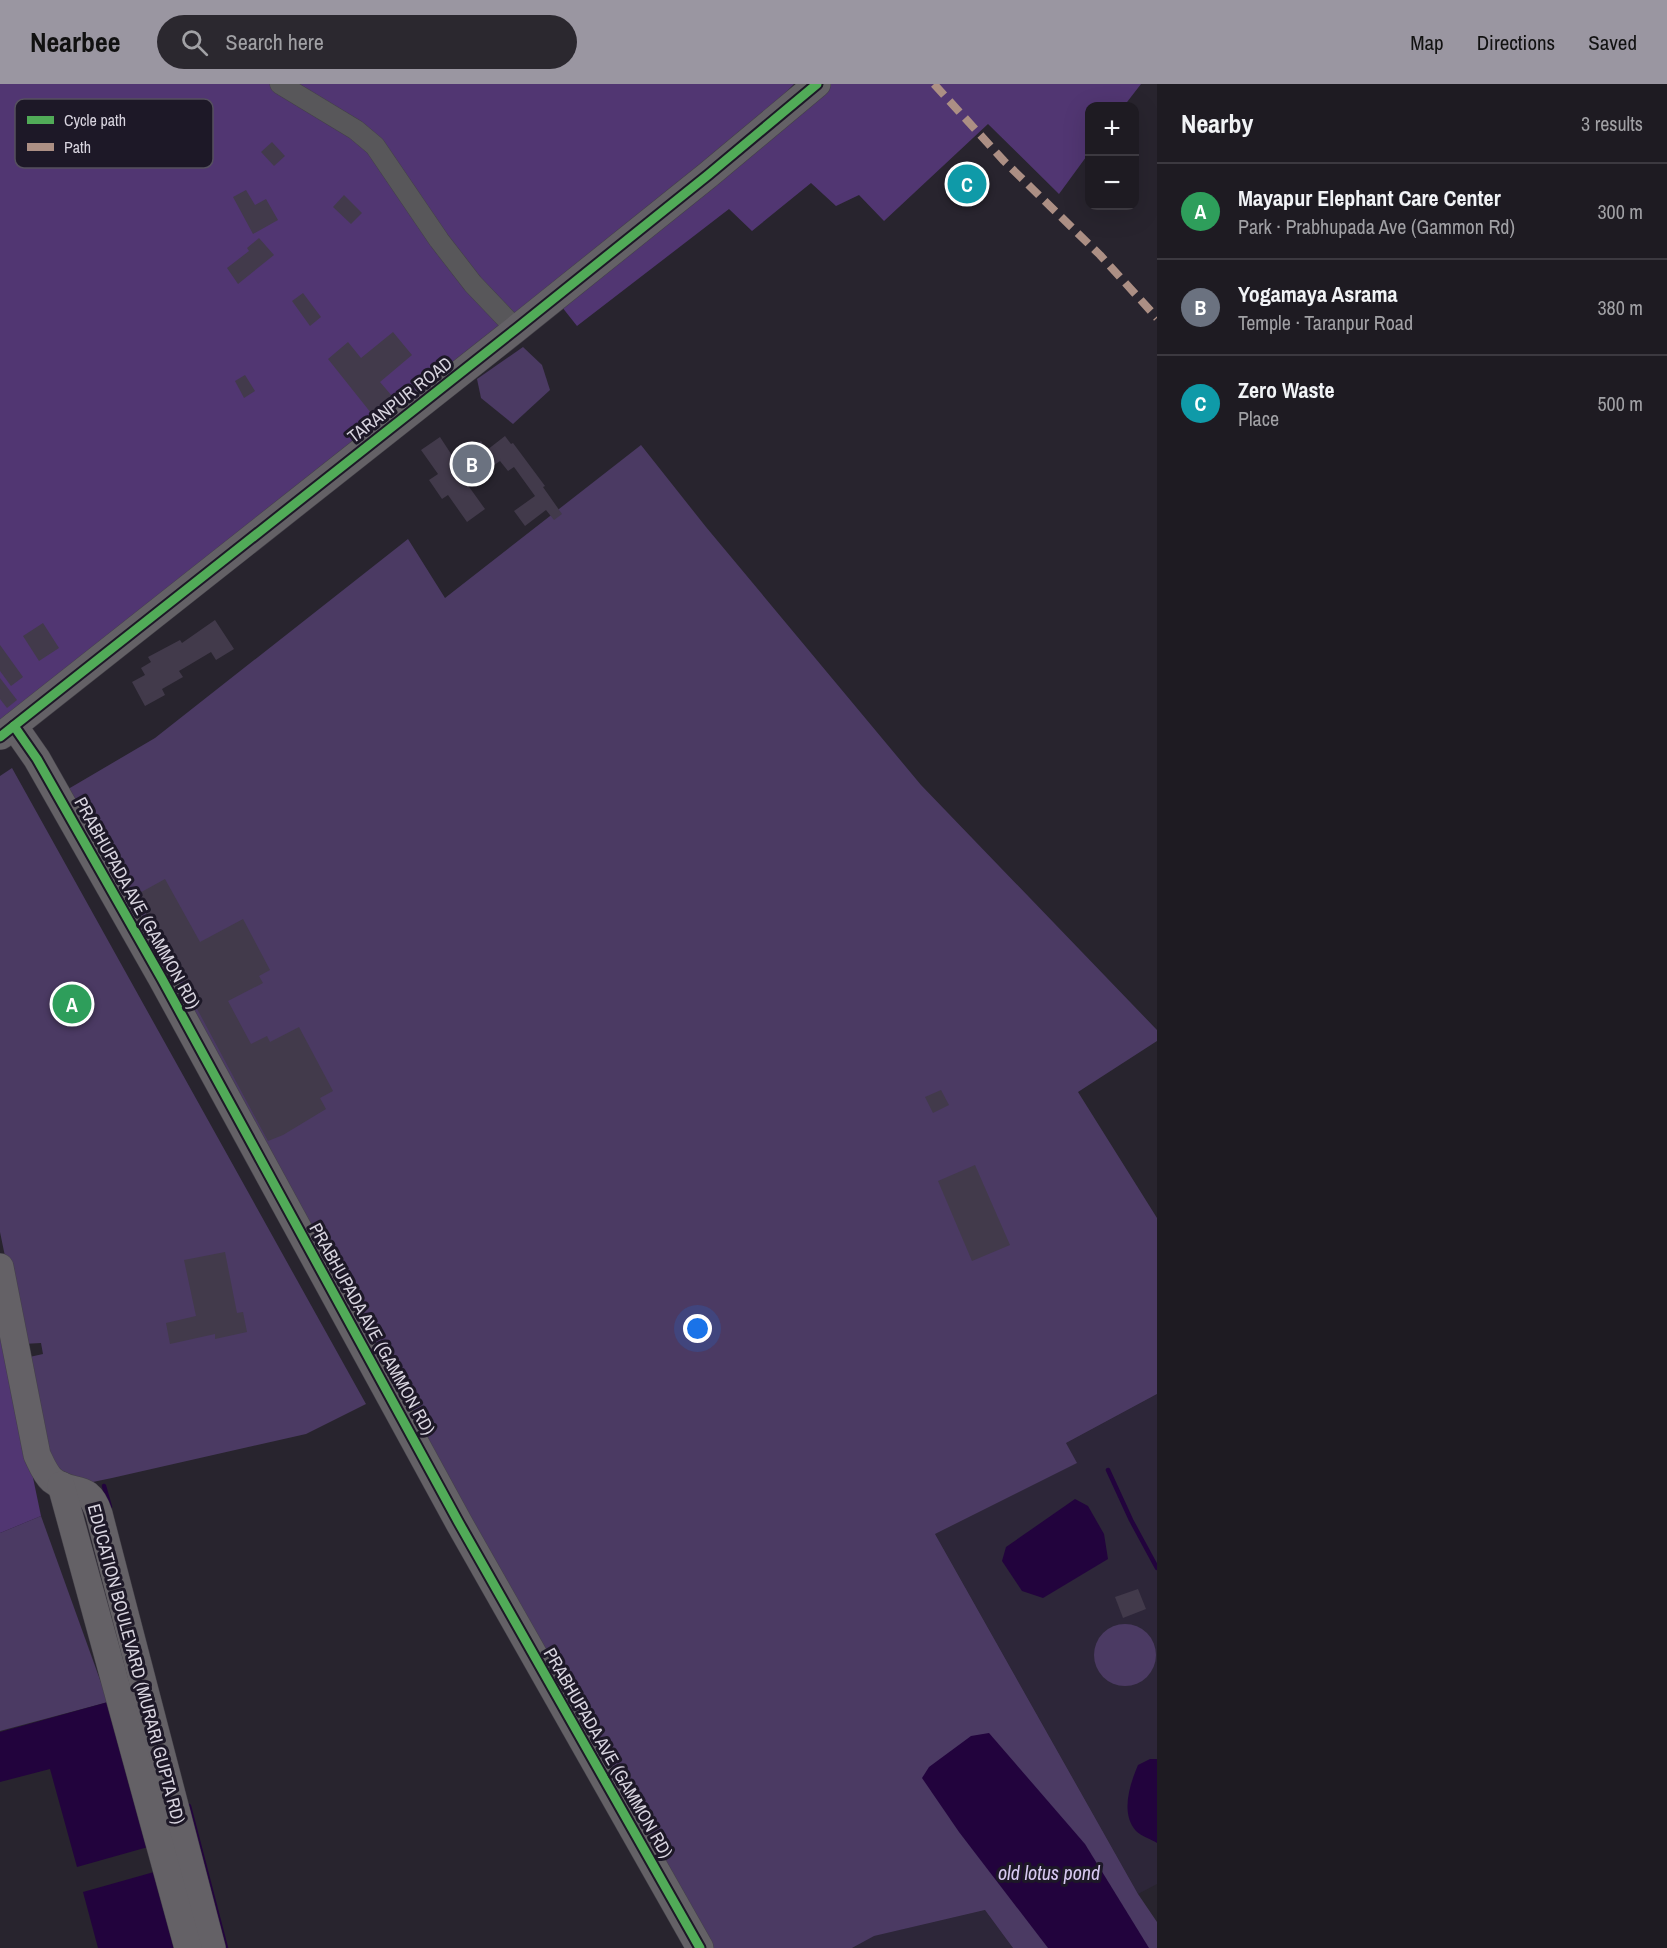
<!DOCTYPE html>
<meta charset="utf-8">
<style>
:root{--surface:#1e1b22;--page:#2b282f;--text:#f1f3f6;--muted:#a1a1a5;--line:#3c3940;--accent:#9a96a1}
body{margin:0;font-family:"Archivo Narrow",sans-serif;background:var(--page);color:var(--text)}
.controls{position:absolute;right:18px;top:18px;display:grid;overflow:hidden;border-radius:12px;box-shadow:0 6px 24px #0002}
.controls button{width:54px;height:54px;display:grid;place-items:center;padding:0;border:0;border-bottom:2px solid var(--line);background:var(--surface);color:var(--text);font:30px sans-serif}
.you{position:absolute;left:698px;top:1245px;width:21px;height:21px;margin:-15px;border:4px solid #fff;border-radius:50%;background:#1a73e8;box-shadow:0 0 0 9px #1a73e833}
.badge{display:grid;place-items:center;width:39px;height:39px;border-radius:50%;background:var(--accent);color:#fff;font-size:20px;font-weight:700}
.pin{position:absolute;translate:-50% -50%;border:3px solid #fff;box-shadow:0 2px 6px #0006}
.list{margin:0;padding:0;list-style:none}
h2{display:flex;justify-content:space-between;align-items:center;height:78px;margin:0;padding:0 24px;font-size:26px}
h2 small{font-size:20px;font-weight:400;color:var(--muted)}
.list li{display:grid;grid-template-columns:39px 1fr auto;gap:18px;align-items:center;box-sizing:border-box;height:96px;padding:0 24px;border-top:2px solid var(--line)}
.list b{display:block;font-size:22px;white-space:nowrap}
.list p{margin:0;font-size:20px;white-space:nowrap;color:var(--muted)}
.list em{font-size:20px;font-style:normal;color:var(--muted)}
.icon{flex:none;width:33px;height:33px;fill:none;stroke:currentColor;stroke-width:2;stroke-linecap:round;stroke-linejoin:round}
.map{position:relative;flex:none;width:1157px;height:1864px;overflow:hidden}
header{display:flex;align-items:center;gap:36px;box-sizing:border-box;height:84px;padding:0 30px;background:var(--accent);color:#111}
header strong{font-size:28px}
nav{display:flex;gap:33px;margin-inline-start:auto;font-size:21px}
.search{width:420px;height:54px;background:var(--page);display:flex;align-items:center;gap:15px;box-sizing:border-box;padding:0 21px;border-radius:33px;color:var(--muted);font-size:22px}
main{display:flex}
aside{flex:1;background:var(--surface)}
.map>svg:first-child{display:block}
.built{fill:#2d2639}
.green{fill:#4b3a63}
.forest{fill:#513672}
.water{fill:#22033d}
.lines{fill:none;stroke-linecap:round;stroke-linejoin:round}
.stream{stroke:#22033d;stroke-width:4.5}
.building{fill:#423a4b}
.street-casing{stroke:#444149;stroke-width:21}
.secondary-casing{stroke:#444149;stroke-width:28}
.street{stroke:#58575a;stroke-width:20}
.secondary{stroke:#646166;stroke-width:27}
.quiet{stroke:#ac8f84;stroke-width:8;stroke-dasharray:15 8;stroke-linecap:butt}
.cycleway-casing{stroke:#1d1827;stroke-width:13}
.cycleway{stroke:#51ab58;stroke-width:9}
.labels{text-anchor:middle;stroke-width:6;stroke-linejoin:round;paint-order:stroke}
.street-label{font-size:18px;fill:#d8d4df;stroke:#1d1827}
.water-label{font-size:20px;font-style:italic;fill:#d8caf2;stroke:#1d1827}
.key{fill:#1d1827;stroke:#55505e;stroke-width:1.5}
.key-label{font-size:16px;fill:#d8d4df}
</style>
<header>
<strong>Nearbee</strong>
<div class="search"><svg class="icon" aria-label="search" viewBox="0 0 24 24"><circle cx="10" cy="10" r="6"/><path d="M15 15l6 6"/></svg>Search here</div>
<nav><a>Map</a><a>Directions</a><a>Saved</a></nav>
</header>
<main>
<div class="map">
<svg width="1157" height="1864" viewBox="0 0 1157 1864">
<rect width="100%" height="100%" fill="#28242e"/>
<g class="built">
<polygon points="1157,1310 1157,1800 1138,1810 935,1450 1076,1379 1066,1359"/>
<polygon points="985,1826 1013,1864 852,1864 873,1852"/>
</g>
<g class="green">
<polygon points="523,263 542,281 550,306 513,340 481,314 477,295"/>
<polygon points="641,361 706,443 921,701 1157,946 1157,957 1078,1008 1157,1134 1157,1310 1066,1359 1077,1379 935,1450 1138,1810 1157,1838 1157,1864 1013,1864 985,1826 874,1852 852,1864 709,1864 58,711 155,654 408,455 445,514"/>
<polygon points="12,684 366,1320 306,1350 112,1394 88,1399 53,1388 25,1274 43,1270 41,1259 23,1260 0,1148 0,692"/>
<polygon points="41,1432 108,1618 0,1647 0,1449"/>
<circle cx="1125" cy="1571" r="31"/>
</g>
<g class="forest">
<polygon points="0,0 794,0 770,25 0,641"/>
<polygon points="828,0 1141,0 1124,22 1090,22 1089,69 1059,110 988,40 884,137 859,111 836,122 811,99 752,147 729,125 577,242 558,218"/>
<polygon points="0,1235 41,1432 0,1449"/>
</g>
<g class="water">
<polygon points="1075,1415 1088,1422 1104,1450 1108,1475 1043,1514 1022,1507 1002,1477 1006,1463"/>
<polygon points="108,1618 148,1763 77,1783 50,1685 0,1698 0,1648"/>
<polygon points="989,1649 1085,1760 1149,1864 1048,1864 959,1748 922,1694 929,1683 971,1652"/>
<path d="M1150 1675H1157V1759C1151 1755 1141 1752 1136 1747 1120 1729 1130 1700 1138 1681Z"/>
<polygon points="154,1788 175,1864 98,1864 83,1808"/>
</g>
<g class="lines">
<g class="stream">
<polyline points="1108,1386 1131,1436 1157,1484"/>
<polyline points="104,1402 110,1423"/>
<polyline points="189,1722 226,1864"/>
</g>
</g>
<g class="building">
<polygon points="272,58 285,72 274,82 261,68"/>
<polygon points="968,79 987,100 965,121 946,101"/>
<polygon points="246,106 255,121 266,115 278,136 253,150 233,113"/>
<polygon points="344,111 362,129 351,140 333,123"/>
<polygon points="259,154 274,171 238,200 227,184 249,167 247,164"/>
<polygon points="303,209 321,233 310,242 292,217"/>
<polygon points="393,248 412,271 380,298 392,312 371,329 328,275 348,258 361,274"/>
<polygon points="245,291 255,307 244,314 235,297"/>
<polygon points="505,352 511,360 513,359 545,402 543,403 562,430 554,436 546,426 525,442 514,427 535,412 514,383 508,387 500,377 467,400 485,425 467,438 448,411 442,415 429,396 438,390 421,366 440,353 455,376 481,357 487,366"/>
<polygon points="215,536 234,565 216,576 211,568 179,587 183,593 162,605 165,611 145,622 132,598 145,591 141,584 151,578 148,573 180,556 182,559"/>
<polygon points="43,539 59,564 39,577 23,552"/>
<polygon points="0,561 23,593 11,602 0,587"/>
<polygon points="0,594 17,616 7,624 0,615"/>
<polygon points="165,795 200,858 243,835 270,886 259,892 263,899 228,917 251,960 267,952 270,958 299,943 333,1007 320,1014 326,1025 283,1051 268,1057 136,811"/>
<polygon points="941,1006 949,1021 933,1029 925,1013"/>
<polygon points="975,1081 1010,1161 972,1177 938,1097"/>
<polygon points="225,1168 237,1229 243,1228 247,1248 215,1255 215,1250 170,1260 166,1239 196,1232 184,1176"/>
<polygon points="1138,1505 1146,1525 1123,1534 1115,1513"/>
</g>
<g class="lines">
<g class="street-casing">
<polyline id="street" points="280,0 356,46 375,62 439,156 473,200 516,245"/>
</g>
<g class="secondary-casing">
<g id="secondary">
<polyline points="14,642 37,675 162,895 459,1439 700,1864"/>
<polyline points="1,652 516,245 708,91 817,0"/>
<path d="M0 1183 37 1371C41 1379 45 1390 52 1396 73 1413 88 1396 99 1430L212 1864"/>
<polyline points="61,1401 188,1864"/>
</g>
</g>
<use href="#street" class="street"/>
<use href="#secondary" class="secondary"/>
<polyline class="quiet" points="934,0 1004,77 1100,171 1157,234"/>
<g class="cycleway-casing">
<g id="cycleway">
<polyline points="14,642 37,675 162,895 459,1439 700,1864"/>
<polyline points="0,653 516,245 708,91 817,0"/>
</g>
</g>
<use href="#cycleway" class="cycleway"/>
</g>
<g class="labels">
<g class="street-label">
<text transform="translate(400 316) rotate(-38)" y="6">TARANPUR ROAD</text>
<text transform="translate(137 819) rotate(61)" y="6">PRABHUPADA AVE (GAMMON RD)</text>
<text transform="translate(372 1245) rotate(61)" y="6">PRABHUPADA AVE (GAMMON RD)</text>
<text transform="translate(136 1580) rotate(75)" y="6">EDUCATION BOULEVARD (MURARI GUPTA RD)</text>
<text transform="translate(608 1669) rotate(60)" y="6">PRABHUPADA AVE (GAMMON RD)</text>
</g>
<g class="water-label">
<text x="1049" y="1796">old lotus pond</text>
</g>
</g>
<rect x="15" y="15" width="198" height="69" rx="9" class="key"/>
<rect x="27" y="32" width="27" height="8" fill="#51ab58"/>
<rect x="27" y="59" width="27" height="8" fill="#ac8f84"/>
<g class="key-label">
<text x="64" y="42">Cycle path</text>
<text x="64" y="69">Path</text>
</g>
</svg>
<div class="controls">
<button>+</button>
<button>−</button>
</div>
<div class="you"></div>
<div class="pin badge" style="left:72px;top:920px;background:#2e9e5b">A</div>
<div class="pin badge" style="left:472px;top:380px;background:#6b7280">B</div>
<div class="pin badge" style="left:967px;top:100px;background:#0f9aa8">C</div>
</div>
<aside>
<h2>Nearby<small>3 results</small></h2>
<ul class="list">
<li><span class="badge" style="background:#2e9e5b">A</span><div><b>Mayapur Elephant Care Center</b><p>Park · Prabhupada Ave (Gammon Rd)</p></div><em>300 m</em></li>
<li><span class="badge" style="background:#6b7280">B</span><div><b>Yogamaya Asrama</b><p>Temple · Taranpur Road</p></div><em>380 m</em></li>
<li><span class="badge" style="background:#0f9aa8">C</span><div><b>Zero Waste</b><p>Place</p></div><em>500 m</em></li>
</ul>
</aside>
</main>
